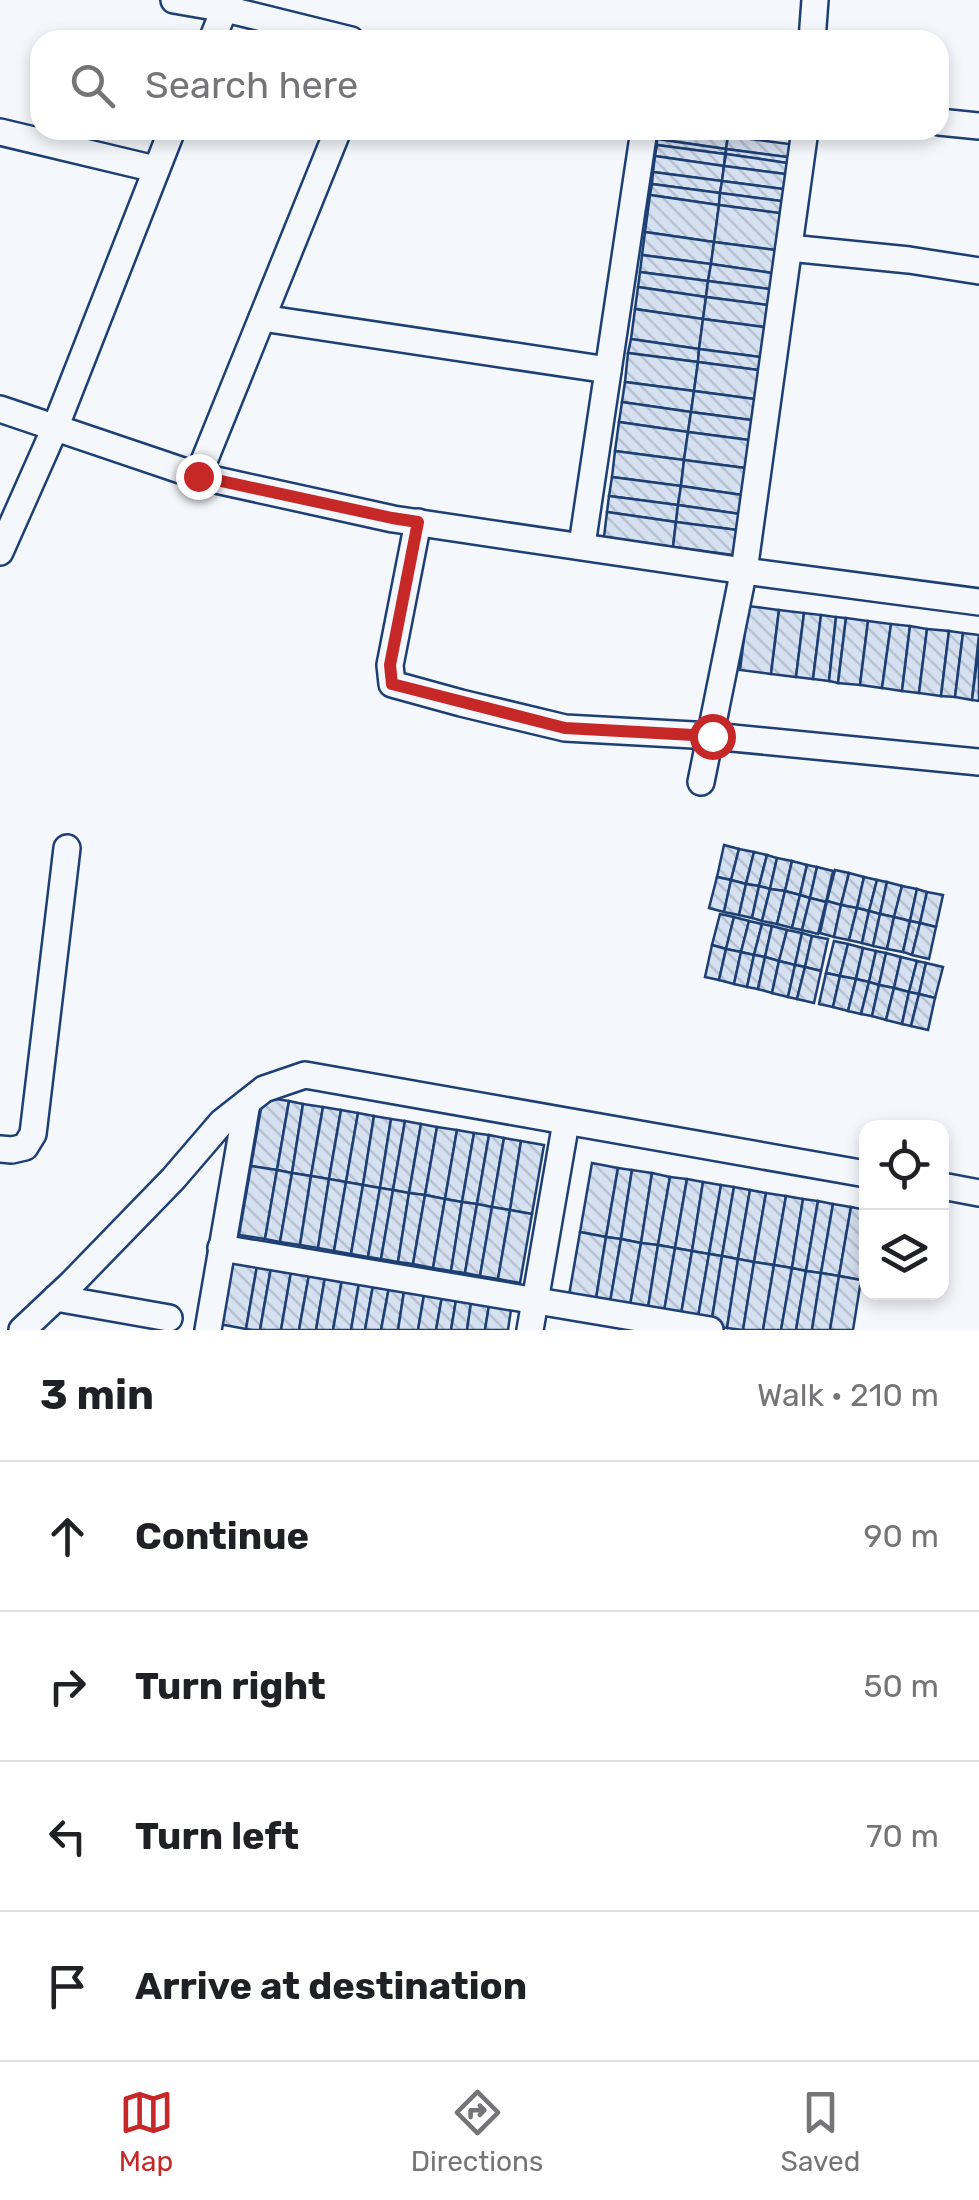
<!DOCTYPE html>
<meta charset="utf-8">
<style>
:root{--surface:#fff;--page:#f6f6f6;--text:#202124;--muted:#757577;--line:#e0e0e0;--accent:#c62828}
body{margin:0;font-family:Rubik,sans-serif;background:var(--page);color:var(--text)}
.controls{position:absolute;right:30px;bottom:30px;display:grid;overflow:hidden;border-radius:20px;box-shadow:0 5px 15px #0003}
.controls button{width:90px;height:90px;display:grid;place-items:center;padding:0;border:0;border-bottom:2px solid var(--line);background:var(--surface);color:var(--text);font:50px sans-serif}
.stop{position:absolute;width:30px;height:30px;margin:-22px;border:8px solid #c62828;border-radius:50%;background:#fff}
.stop.end{background:#c62828;border-color:#fff;box-shadow:0 2px 10px #0008}
.list{margin:0;padding:0;list-style:none}
h2{display:flex;justify-content:space-between;align-items:center;height:130px;margin:0;padding:0 40px;font-size:42px}
h2 small{font-size:32px;font-weight:400;color:var(--muted)}
.list li{display:grid;grid-template-columns:65px 1fr auto;gap:30px;align-items:center;box-sizing:border-box;height:150px;padding:0 40px;border-top:2px solid var(--line)}
.list b{display:block;font-size:38px;white-space:nowrap}
.list em{font-size:32px;font-style:normal;color:var(--muted)}
.icon{flex:none;width:55px;height:55px;fill:none;stroke:currentColor;stroke-width:2;stroke-linecap:round;stroke-linejoin:round}
.map{position:relative;flex:none;width:979px;height:1330px;overflow:hidden}
.search{position:absolute;background:var(--surface);box-shadow:0 5px 15px #0003;left:30px;right:30px;top:30px;height:110px;display:flex;align-items:center;gap:25px;box-sizing:border-box;padding:0 35px;border-radius:30px;color:var(--muted);font-size:38px}
.sheet{height:730px;background:var(--surface)}
nav{display:flex;justify-content:space-around;align-items:center;box-sizing:border-box;height:140px;border-top:2px solid var(--line);background:var(--surface);font-size:28px;color:var(--muted)}
nav a{display:grid;justify-items:center;gap:5px}
nav .on{color:var(--accent)}
.map>svg:first-child{display:block}
.building{fill:url(#building-back-hatch);stroke:#1d3f73;stroke-width:2.5}
.lines{fill:none;stroke-linecap:round;stroke-linejoin:round}
.minor-casing{stroke:#1d3f73;stroke-width:30}
.minor{stroke:#f4f7fb;stroke-width:25}
.route{stroke:#c62828;stroke-width:12}
</style>
<div class="map">
<svg width="979" height="1330" viewBox="0 0 979 1330">
<defs>
<pattern id="building-back-hatch" width="6" height="6" patternUnits="userSpaceOnUse" patternTransform="scale(2.5)"><rect width="6" height="6" fill="#d5e0f0"/><path d="M-1 5l2 2M0 0l6 6M5-1l2 2" fill="none" stroke="#b6c1d1"/></pattern>
</defs>
<rect width="100%" height="100%" fill="#f4f7fb"/>
<g class="building">
<polygon points="659,130 688,130 728,136 726,149 657,139"/>
<polygon points="728,136 797,145 795,158 726,149"/>
<polygon points="657,139 726,149 725,154 657,145"/>
<polygon points="657,145 725,154 724,166 655,156"/>
<polygon points="726,149 795,158 794,164 726,154"/>
<polygon points="726,154 794,164 793,175 724,166"/>
<polygon points="655,156 724,166 722,181 653,172"/>
<polygon points="724,166 793,175 791,190 722,181"/>
<polygon points="653,172 722,181 720,193 652,184"/>
<polygon points="722,181 791,190 789,202 720,193"/>
<polygon points="652,184 720,193 719,205 650,195"/>
<polygon points="720,193 789,202 787,214 719,205"/>
<polygon points="650,195 719,205 714,242 645,232"/>
<polygon points="719,205 787,214 783,251 714,242"/>
<polygon points="645,232 714,242 711,264 642,255"/>
<polygon points="714,242 783,251 779,274 711,264"/>
<polygon points="642,255 711,264 708,281 640,272"/>
<polygon points="711,264 779,274 777,290 708,281"/>
<polygon points="640,272 708,281 706,297 638,287"/>
<polygon points="708,281 777,290 775,306 706,297"/>
<polygon points="638,287 706,297 703,319 635,309"/>
<polygon points="706,297 775,306 772,328 703,319"/>
<polygon points="635,309 703,319 699,349 631,339"/>
<polygon points="703,319 772,328 768,358 699,349"/>
<polygon points="631,339 699,349 698,362 628,353"/>
<polygon points="699,349 768,358 766,371 698,362"/>
<polygon points="628,353 698,362 694,391 625,382"/>
<polygon points="698,362 766,371 762,400 694,391"/>
<polygon points="625,382 694,391 691,412 622,402"/>
<polygon points="694,391 762,400 759,421 691,412"/>
<polygon points="622,402 691,412 688,432 619,422"/>
<polygon points="691,412 759,421 757,441 688,432"/>
<polygon points="619,422 688,432 684,460 615,451"/>
<polygon points="688,432 757,441 753,469 684,460"/>
<polygon points="615,451 684,460 681,486 612,477"/>
<polygon points="684,460 753,469 749,496 681,486"/>
<polygon points="612,477 681,486 678,505 609,496"/>
<polygon points="681,486 749,496 747,515 678,505"/>
<polygon points="609,496 678,505 676,522 607,512"/>
<polygon points="678,505 747,515 745,531 676,522"/>
<polygon points="607,512 676,522 673,547 604,537"/>
<polygon points="676,522 745,531 741,556 673,547"/>
<polygon points="748,606 779,610 771,674 740,670"/>
<polygon points="779,610 804,613 796,677 771,674"/>
<polygon points="804,613 821,615 813,679 796,677"/>
<polygon points="821,615 836,617 829,681 813,679"/>
<polygon points="836,617 846,618 838,683 829,681"/>
<polygon points="846,618 868,621 860,685 838,683"/>
<polygon points="868,621 891,624 882,688 860,685"/>
<polygon points="891,624 910,626 902,691 882,688"/>
<polygon points="910,626 927,629 919,693 902,691"/>
<polygon points="927,629 949,631 941,696 919,693"/>
<polygon points="949,631 963,633 955,697 941,696"/>
<polygon points="963,633 979,635 972,700 955,697"/>
<polygon points="979,646 979,701 972,700"/>
<polygon points="724,845 739,849 731,880 717,877"/>
<polygon points="739,849 754,852 746,884 731,880"/>
<polygon points="754,852 767,855 759,886 746,884"/>
<polygon points="767,855 777,858 770,889 759,886"/>
<polygon points="777,858 792,861 785,891 770,889"/>
<polygon points="792,861 807,865 800,895 785,891"/>
<polygon points="807,865 817,867 810,898 800,895"/>
<polygon points="817,867 833,871 826,902 810,898"/>
<polygon points="835,870 849,873 841,905 827,901"/>
<polygon points="849,873 864,877 857,908 841,905"/>
<polygon points="717,877 731,880 724,912 709,908"/>
<polygon points="864,877 877,880 869,911 857,908"/>
<polygon points="731,880 746,884 739,915 724,912"/>
<polygon points="877,880 887,882 880,914 869,911"/>
<polygon points="887,882 902,886 894,917 880,914"/>
<polygon points="746,884 759,886 752,918 739,915"/>
<polygon points="759,886 770,889 762,921 752,918"/>
<polygon points="902,886 917,889 910,921 894,917"/>
<polygon points="770,889 785,891 777,924 762,921"/>
<polygon points="917,889 927,892 920,923 910,921"/>
<polygon points="785,891 800,895 792,928 777,924"/>
<polygon points="927,892 943,895 936,927 920,923"/>
<polygon points="800,895 810,898 802,930 792,928"/>
<polygon points="810,898 826,902 818,934 802,930"/>
<polygon points="827,901 841,905 834,937 820,933"/>
<polygon points="841,905 857,908 849,940 834,937"/>
<polygon points="857,908 869,911 862,943 849,940"/>
<polygon points="869,911 880,914 873,946 862,943"/>
<polygon points="720,914 734,917 726,949 712,945"/>
<polygon points="880,914 894,917 887,949 873,946"/>
<polygon points="734,917 749,921 741,952 726,949"/>
<polygon points="894,917 910,921 903,952 887,949"/>
<polygon points="749,921 762,924 754,955 741,952"/>
<polygon points="910,921 920,923 912,955 903,952"/>
<polygon points="920,923 936,927 929,959 912,955"/>
<polygon points="762,924 772,926 765,957 754,955"/>
<polygon points="772,926 787,930 779,961 765,957"/>
<polygon points="787,930 802,933 795,965 779,961"/>
<polygon points="802,933 812,936 805,967 795,965"/>
<polygon points="812,936 828,939 821,971 805,967"/>
<polygon points="834,941 848,944 840,976 826,973"/>
<polygon points="848,944 863,948 856,979 840,976"/>
<polygon points="712,945 726,949 719,980 705,977"/>
<polygon points="863,948 876,951 869,982 856,979"/>
<polygon points="726,949 741,952 734,984 719,980"/>
<polygon points="876,951 886,953 879,985 869,982"/>
<polygon points="741,952 754,955 747,987 734,984"/>
<polygon points="886,953 901,957 894,988 879,985"/>
<polygon points="754,955 765,957 758,989 747,987"/>
<polygon points="765,957 779,961 772,993 758,989"/>
<polygon points="901,957 917,961 909,992 894,988"/>
<polygon points="779,961 795,965 788,997 772,993"/>
<polygon points="917,961 926,963 919,994 909,992"/>
<polygon points="926,963 943,967 935,998 919,994"/>
<polygon points="795,965 805,967 797,999 788,997"/>
<polygon points="805,967 821,971 814,1003 797,999"/>
<polygon points="826,973 840,976 833,1007 819,1004"/>
<polygon points="840,976 856,979 848,1011 833,1007"/>
<polygon points="856,979 869,982 861,1014 848,1011"/>
<polygon points="869,982 879,985 872,1016 861,1014"/>
<polygon points="879,985 894,988 886,1020 872,1016"/>
<polygon points="894,988 909,992 902,1024 886,1020"/>
<polygon points="909,992 919,994 911,1026 902,1024"/>
<polygon points="919,994 935,998 928,1030 911,1026"/>
<polygon points="263,1097 289,1101 277,1170 251,1166"/>
<polygon points="289,1101 303,1104 292,1173 277,1170"/>
<polygon points="303,1104 323,1107 311,1176 292,1173"/>
<polygon points="323,1107 341,1110 329,1179 311,1176"/>
<polygon points="341,1110 358,1113 346,1182 329,1179"/>
<polygon points="358,1113 374,1116 363,1185 346,1182"/>
<polygon points="374,1116 391,1119 380,1188 363,1185"/>
<polygon points="391,1119 405,1121 393,1190 380,1188"/>
<polygon points="405,1121 421,1124 409,1193 393,1190"/>
<polygon points="421,1124 437,1127 425,1195 409,1193"/>
<polygon points="437,1127 457,1130 445,1199 425,1195"/>
<polygon points="457,1130 474,1133 462,1202 445,1199"/>
<polygon points="474,1133 489,1135 477,1204 462,1202"/>
<polygon points="489,1135 504,1138 492,1207 477,1204"/>
<polygon points="504,1138 521,1141 510,1210 492,1207"/>
<polygon points="521,1141 544,1145 532,1214 510,1210"/>
<polygon points="592,1163 618,1168 606,1237 580,1232"/>
<polygon points="251,1166 277,1170 265,1239 239,1235"/>
<polygon points="618,1168 632,1170 621,1239 606,1237"/>
<polygon points="277,1170 292,1173 280,1242 265,1239"/>
<polygon points="632,1170 652,1173 641,1243 621,1239"/>
<polygon points="292,1173 311,1176 300,1245 280,1242"/>
<polygon points="652,1173 670,1177 658,1245 641,1243"/>
<polygon points="311,1176 329,1179 318,1248 300,1245"/>
<polygon points="670,1177 687,1179 675,1248 658,1245"/>
<polygon points="329,1179 346,1182 334,1251 318,1248"/>
<polygon points="687,1179 703,1182 692,1251 675,1248"/>
<polygon points="346,1182 363,1185 351,1254 334,1251"/>
<polygon points="703,1182 721,1185 709,1254 692,1251"/>
<polygon points="363,1185 380,1188 368,1257 351,1254"/>
<polygon points="721,1185 734,1187 722,1256 709,1254"/>
<polygon points="734,1187 750,1190 738,1259 722,1256"/>
<polygon points="380,1188 393,1190 381,1259 368,1257"/>
<polygon points="393,1190 409,1193 398,1262 381,1259"/>
<polygon points="750,1190 766,1193 754,1262 738,1259"/>
<polygon points="409,1193 425,1195 413,1264 398,1262"/>
<polygon points="766,1193 786,1196 774,1265 754,1262"/>
<polygon points="425,1195 445,1199 433,1268 413,1264"/>
<polygon points="786,1196 803,1199 792,1268 774,1265"/>
<polygon points="445,1199 462,1202 451,1271 433,1268"/>
<polygon points="803,1199 818,1201 806,1271 792,1268"/>
<polygon points="818,1201 833,1204 821,1273 806,1271"/>
<polygon points="462,1202 477,1204 465,1273 451,1271"/>
<polygon points="477,1204 492,1207 480,1276 465,1273"/>
<polygon points="833,1204 851,1207 839,1276 821,1273"/>
<polygon points="492,1207 510,1210 498,1279 480,1276"/>
<polygon points="851,1207 866,1210 866,1249 861,1280 839,1276"/>
<polygon points="510,1210 532,1214 520,1283 498,1279"/>
<polygon points="580,1232 606,1237 595,1305 568,1301"/>
<polygon points="606,1237 621,1239 609,1308 595,1305"/>
<polygon points="621,1239 641,1243 629,1311 609,1308"/>
<polygon points="641,1243 658,1245 647,1314 629,1311"/>
<polygon points="658,1245 675,1248 663,1317 647,1314"/>
<polygon points="675,1248 692,1251 680,1320 663,1317"/>
<polygon points="692,1251 709,1254 697,1323 680,1320"/>
<polygon points="709,1254 722,1256 711,1325 697,1323"/>
<polygon points="231,1255 258,1260 246,1329 219,1324"/>
<polygon points="722,1256 738,1259 727,1328 711,1325"/>
<polygon points="738,1259 754,1262 743,1330 727,1328"/>
<polygon points="258,1260 272,1262 260,1330 253,1330 246,1329"/>
<polygon points="272,1262 292,1266 281,1330 260,1330"/>
<polygon points="754,1262 774,1265 763,1330 743,1330"/>
<polygon points="774,1265 792,1268 781,1330 763,1330"/>
<polygon points="292,1266 310,1269 299,1330 281,1330"/>
<polygon points="792,1268 806,1271 796,1330 781,1330"/>
<polygon points="310,1269 326,1271 316,1330 299,1330"/>
<polygon points="326,1271 343,1274 333,1330 316,1330"/>
<polygon points="806,1271 821,1273 812,1330 796,1330"/>
<polygon points="821,1273 839,1276 830,1330 812,1330"/>
<polygon points="343,1274 360,1277 351,1330 333,1330"/>
<polygon points="839,1276 861,1280 853,1330 830,1330"/>
<polygon points="360,1277 374,1280 365,1330 351,1330"/>
<polygon points="374,1280 390,1282 381,1330 365,1330"/>
<polygon points="390,1282 405,1285 398,1330 381,1330"/>
<polygon points="405,1285 425,1289 418,1330 398,1330"/>
<polygon points="425,1289 443,1291 436,1330 418,1330"/>
<polygon points="443,1291 457,1294 451,1330 436,1330"/>
<polygon points="457,1294 472,1296 467,1330 451,1330"/>
<polygon points="472,1296 490,1299 485,1330 467,1330"/>
<polygon points="490,1299 512,1303 508,1330 485,1330"/>
</g>
<g class="lines">
<g class="minor-casing">
<g id="minor">
<polyline points="174,0 226,9 351,40"/>
<polyline points="212,40 228,0"/>
<polyline points="812,40 815,0"/>
<polyline points="939,122 979,126"/>
<polyline points="0,132 155,169"/>
<polyline points="789,248 909,260 979,271"/>
<polyline points="262,318 608,370"/>
<polyline points="0,409 198,476 393,519 744,571 979,602"/>
<polyline points="198,476 338,130"/>
<polyline points="418,522 390,665 392,684 461,703 565,728 712,736 979,762"/>
<polyline points="582,545 644,130"/>
<polyline points="0,552 55,428 172,130"/>
<polyline points="701,782 745,564 805,130"/>
<polyline points="0,1149 12,1150 25,1147 33,1134 67,848"/>
<polyline points="942,1186 979,1193"/>
<polyline points="221,1248 710,1330"/>
<polyline points="56,1298 169,1318"/>
<polyline points="22,1330 72,1283 173,1179 222,1122 264,1089 305,1075 866,1174"/>
<polyline points="208,1330 247,1103"/>
<polyline points="530,1330 566,1122"/>
</g>
</g>
<use href="#minor" class="minor"/>
</g>
<g class="lines">
<polyline class="route" points="198,476 392,518 418,522 390,665 392,684 565,728 712,736"/>
</g>
</svg>
<div class="controls">
<button><svg class="icon" aria-label="locate" viewBox="0 0 24 24"><circle cx="12" cy="12" r="6"/><path d="M12 2v4M12 18v4M2 12h4M18 12h4"/></svg></button>
<button><svg class="icon" aria-label="layers" viewBox="0 0 24 24"><path d="M12 4l9 5-9 5-9-5zM3 14l9 5 9-5"/></svg></button>
</div>
<div class="stop" style="left:712px;top:736px"></div>
<div class="stop end" style="left:198px;top:476px"></div>
<div class="search"><svg class="icon" aria-label="search" viewBox="0 0 24 24"><circle cx="10" cy="10" r="6"/><path d="M15 15l6 6"/></svg>Search here</div>
</div>
<section class="sheet">
<h2>3 min<small>Walk · 210 m</small></h2>
<ul class="list">
<li><svg class="icon" aria-label="ahead" viewBox="0 0 24 24"><path d="M12 20V5M6 11l6-6 6 6"/></svg><div><b>Continue</b></div><em>90 m</em></li>
<li><svg class="icon" aria-label="right" viewBox="0 0 24 24"><path d="M7 20v-9h11M14 6l5 5-5 5"/></svg><div><b>Turn right</b></div><em>50 m</em></li>
<li><svg class="icon" aria-label="left" viewBox="0 0 24 24"><path d="M17 20v-9H6M10 6l-5 5 5 5"/></svg><div><b>Turn left</b></div><em>70 m</em></li>
<li><svg class="icon" aria-label="arrive" viewBox="0 0 24 24"><path d="M6 21V4h12l-3 4 3 4H6"/></svg><div><b>Arrive at destination</b></div></li>
</ul>
</section>
<nav>
<a class="on"><svg class="icon" aria-label="map" viewBox="0 0 24 24"><path d="M3 6l6-2 6 2 6-2v14l-6 2-6-2-6 2zM9 4v14M15 6v14"/></svg>Map</a>
<a><svg class="icon" aria-label="directions" viewBox="0 0 24 24"><path d="M12 3l9 9-9 9-9-9zM9 14v-3h6M13 9l2 2-2 2"/></svg>Directions</a>
<a><svg class="icon" aria-label="saved" viewBox="0 0 24 24"><path d="M7 4h10v16l-5-4-5 4z"/></svg>Saved</a>
</nav>
